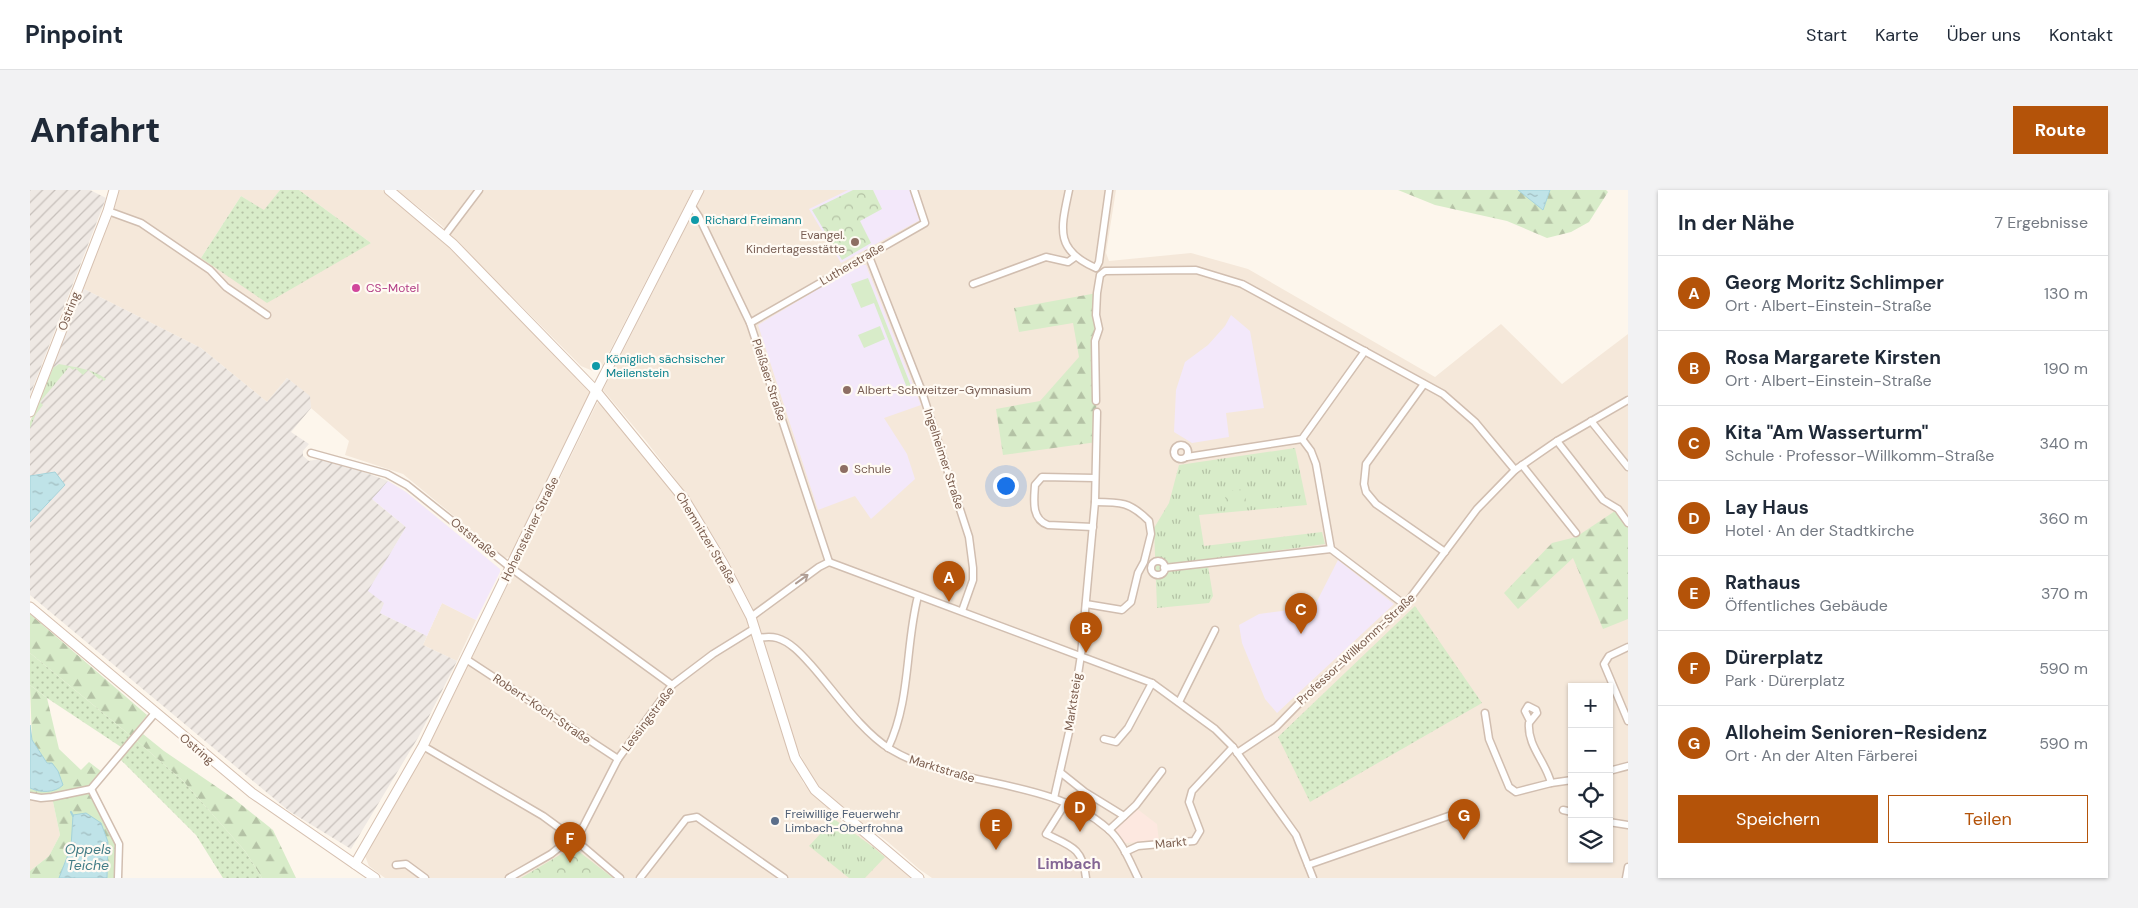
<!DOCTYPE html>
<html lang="de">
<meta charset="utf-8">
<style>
:root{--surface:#fff;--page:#f2f2f3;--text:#1f2937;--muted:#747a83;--line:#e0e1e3;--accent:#b45309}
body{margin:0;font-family:"DM Sans",sans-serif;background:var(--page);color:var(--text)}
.controls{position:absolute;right:15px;bottom:15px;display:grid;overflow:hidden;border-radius:0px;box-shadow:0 1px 4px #0004}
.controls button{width:45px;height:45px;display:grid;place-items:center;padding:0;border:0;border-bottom:1px solid var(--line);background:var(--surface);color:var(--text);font:25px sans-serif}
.you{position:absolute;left:975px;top:295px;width:18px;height:18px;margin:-12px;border:4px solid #fff;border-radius:50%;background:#1a73e8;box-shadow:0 0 0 8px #1a73e833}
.badge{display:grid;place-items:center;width:32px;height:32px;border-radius:50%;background:var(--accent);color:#fff;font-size:16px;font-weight:700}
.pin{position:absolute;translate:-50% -41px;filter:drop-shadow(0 1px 2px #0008)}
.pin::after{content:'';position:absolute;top:26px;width:18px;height:15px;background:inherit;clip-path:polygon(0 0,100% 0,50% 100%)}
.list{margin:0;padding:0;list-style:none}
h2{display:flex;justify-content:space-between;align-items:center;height:65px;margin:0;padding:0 20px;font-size:21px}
h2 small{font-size:16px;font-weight:400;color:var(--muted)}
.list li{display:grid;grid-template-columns:32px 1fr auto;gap:15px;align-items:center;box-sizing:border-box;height:75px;padding:0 20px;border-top:1px solid var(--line)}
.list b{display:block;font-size:19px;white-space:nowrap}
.list p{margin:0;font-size:16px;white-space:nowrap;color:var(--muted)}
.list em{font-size:16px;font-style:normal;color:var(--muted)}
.actions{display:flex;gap:10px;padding:15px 20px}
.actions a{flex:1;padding:11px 0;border:1px solid var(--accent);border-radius:0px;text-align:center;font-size:18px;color:var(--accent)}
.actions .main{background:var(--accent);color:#fff}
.icon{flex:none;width:28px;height:28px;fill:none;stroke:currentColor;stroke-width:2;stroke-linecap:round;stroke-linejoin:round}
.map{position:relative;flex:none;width:1598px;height:688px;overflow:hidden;border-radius:0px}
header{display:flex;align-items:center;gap:30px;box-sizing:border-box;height:70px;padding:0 25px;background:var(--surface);border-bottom:1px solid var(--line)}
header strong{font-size:24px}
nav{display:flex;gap:28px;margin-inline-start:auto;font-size:18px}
.intro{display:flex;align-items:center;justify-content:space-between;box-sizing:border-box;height:120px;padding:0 30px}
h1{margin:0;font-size:35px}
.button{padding:12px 22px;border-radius:0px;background:var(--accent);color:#fff;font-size:18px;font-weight:700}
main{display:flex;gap:30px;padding:0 30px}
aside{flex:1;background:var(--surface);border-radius:0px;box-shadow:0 1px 4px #0004}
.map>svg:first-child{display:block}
.residential{fill:#f5e8da;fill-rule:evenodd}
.commercial{fill:#fde8e0}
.industrial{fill:url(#industrial-furrows)}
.education{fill:#f3e8fa}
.grass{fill:url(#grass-tufts)}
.forest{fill:url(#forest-firs)}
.park{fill:url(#park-crowns)}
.garden{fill:url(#garden-dots)}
.pitch{fill:#d8ecc9}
.water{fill:url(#water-ripples);stroke:#a5d3da}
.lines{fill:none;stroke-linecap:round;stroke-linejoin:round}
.stream{stroke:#a5d3da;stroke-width:2}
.street-casing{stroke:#d1beb0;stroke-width:9}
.secondary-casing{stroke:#d6c0b0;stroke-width:11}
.street{stroke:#fff;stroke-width:6}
.secondary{stroke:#fff;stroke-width:9}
.oneway{stroke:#af9d94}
.culture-dot{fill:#0f9aa8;stroke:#fffaf3;stroke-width:2}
.education-dot{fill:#8d6e63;stroke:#fffaf3;stroke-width:2}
.hotel-dot{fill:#d1479c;stroke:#fffaf3;stroke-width:2}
.service-dot{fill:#5c6f8a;stroke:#fffaf3;stroke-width:2}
.labels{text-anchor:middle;stroke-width:4.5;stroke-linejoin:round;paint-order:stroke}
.culture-label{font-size:12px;fill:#0d838f;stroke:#fffaf3;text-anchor:start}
.education-label{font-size:12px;fill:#785e54;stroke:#fffaf3;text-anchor:start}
.street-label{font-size:12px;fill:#7a5c4d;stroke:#fffaf3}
.hotel-label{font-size:12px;fill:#b23c85;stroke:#fffaf3;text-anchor:start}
.service-label{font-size:12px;fill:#4e5e75;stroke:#fffaf3;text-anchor:start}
.water-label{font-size:14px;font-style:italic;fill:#437c86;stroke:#fffaf3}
.quarter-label{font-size:15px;font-weight:bold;fill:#846695;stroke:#fffaf3}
</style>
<header>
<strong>Pinpoint</strong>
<nav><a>Start</a><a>Karte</a><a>Über uns</a><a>Kontakt</a></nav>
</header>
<div class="intro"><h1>Anfahrt</h1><a class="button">Route</a></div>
<main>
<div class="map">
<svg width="1598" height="688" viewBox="0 0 1598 688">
<defs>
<pattern id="industrial-furrows" width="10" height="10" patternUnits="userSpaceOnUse" patternTransform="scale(1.25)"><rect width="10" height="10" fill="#efe9e4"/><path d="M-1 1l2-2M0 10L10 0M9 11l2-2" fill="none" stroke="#c7c0bb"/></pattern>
<pattern id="grass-tufts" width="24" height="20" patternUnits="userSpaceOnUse" patternTransform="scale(1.25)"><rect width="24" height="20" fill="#d8ecc9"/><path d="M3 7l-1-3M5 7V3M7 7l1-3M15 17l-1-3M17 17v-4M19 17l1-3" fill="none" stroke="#b4c2a5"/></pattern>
<pattern id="forest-firs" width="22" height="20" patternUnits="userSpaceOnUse" patternTransform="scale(1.25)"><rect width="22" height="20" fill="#d8ecc9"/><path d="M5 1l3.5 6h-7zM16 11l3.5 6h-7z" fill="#b4c2a5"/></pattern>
<pattern id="park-crowns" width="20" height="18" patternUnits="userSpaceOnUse" patternTransform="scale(1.25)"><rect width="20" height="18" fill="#d8ecc9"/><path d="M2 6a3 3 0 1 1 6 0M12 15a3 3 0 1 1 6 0" fill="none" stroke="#b4c2a5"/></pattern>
<pattern id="garden-dots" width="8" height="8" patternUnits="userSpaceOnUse" patternTransform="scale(1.25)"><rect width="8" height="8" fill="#d8ecc9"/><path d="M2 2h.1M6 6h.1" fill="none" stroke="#b4c2a5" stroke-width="1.8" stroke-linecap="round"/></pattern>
<pattern id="water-ripples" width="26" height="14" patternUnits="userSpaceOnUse" patternTransform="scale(1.25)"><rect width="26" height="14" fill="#bfe3e8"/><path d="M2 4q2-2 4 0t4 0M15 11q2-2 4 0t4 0" fill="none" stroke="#a0bbbe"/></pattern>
</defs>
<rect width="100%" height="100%" fill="#fdf6ec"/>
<g class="residential">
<polygon points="89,0 250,0 234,21 211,6 171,68 341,53 269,0 352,0 392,31 419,56 561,201 480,367 475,368 373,284 315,265 319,251 281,218 279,206 257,188 237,212 171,158 52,98 83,23"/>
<polygon points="367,0 663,0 571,178 563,181 551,176 411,35"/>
<path d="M675 0H1086L1076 63 1079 71 1161 63 1218 79 1405 187 1471 134 1532 194 1598 144V688H902L889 679 858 652 811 617 789 596 778 581 755 532 726 425 698 370 659 307 616 251 573 200ZM1542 497H1579V669H1542Z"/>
<polygon points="572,212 649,308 678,355 716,428 760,568 774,594 814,634 842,652 882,688 355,688 339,676 335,666 400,553 567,213"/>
<polygon points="412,413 446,430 427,471 393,455"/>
<polygon points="0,606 22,607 30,645 19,666 0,681"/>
</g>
<polygon class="commercial" points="1106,618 1127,634 1129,651 1095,653 1082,637"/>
<g class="industrial">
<polygon points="0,0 60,0 76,8 0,205"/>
<polygon points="52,98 171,158 237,212 257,188 280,206 281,218 261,242 279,254 273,261 273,266 279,271 289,269 323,278 358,291 343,310 376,337 339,401 355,413 350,423 397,446 393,455 427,471 389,546 321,659 259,621 0,405 0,232"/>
</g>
<g class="education">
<polygon points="818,0 880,0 890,30 811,73 779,19"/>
<polygon points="830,74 836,75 891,215 854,228 877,264 885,289 841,329 825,306 788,320 728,135"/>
<polygon points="1201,125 1220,141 1234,218 1196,223 1199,247 1162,253 1144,242 1146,200 1155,172 1178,155 1195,136"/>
<polygon points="358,291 376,302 470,379 470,382 446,430 412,413 397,446 350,423 354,413 338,401 376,337 342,309"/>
<polygon points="1308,370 1364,414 1247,523 1235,509 1212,453 1209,435 1229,424 1284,417"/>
</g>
<g class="grass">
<path d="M29 174C47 178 61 178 76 189L74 191 71 188 69 189 58 180 53 185 45 178 43 180 39 177 10 212 13 215 6 224 0 238V232L23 178Z"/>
<polygon points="1265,258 1277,315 1169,325 1174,356 1292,342 1295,354 1177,370 1183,406 1179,413 1127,418 1124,338 1139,313 1149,275"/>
<path d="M804 629C822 642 839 653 855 667L835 688H819L779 656Z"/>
</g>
<g class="forest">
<polygon points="1368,0 1488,0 1513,20 1520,0 1576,0 1578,2 1559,32 1541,42 1517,48 1477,31 1405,15"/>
<polygon points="1067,103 1069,139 1065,151 1067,252 973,265 966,219 1010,211 1049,167 1043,133 989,142 984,118"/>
<polygon points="1585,321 1598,336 1598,429 1573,439 1543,368 1488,419 1474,403 1522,353 1546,347"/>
<polygon points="0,424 117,525 101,546 0,463"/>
<polygon points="0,495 17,508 29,559 51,580 59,572 72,582 62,599 89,654 88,688 77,688 78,652 43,647 41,657 29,688 0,688 0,681 19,666 30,645 22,607 0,606 0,598 4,600 17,573 2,550"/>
<polygon points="113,544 134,561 203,608 243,640 266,688 232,688 215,661 153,591 107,551"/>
</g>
<g class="park">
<polygon points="823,0 843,0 852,19 830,31 841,53 812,70 782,20"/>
<polygon points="1215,299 1216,314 1197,317 1194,301"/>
<polygon points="543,657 583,688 491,688"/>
</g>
<g class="garden">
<polygon points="250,0 269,0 341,53 237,113 171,68 211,6 234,20"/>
<polygon points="1385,416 1452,513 1280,612 1248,547"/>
<polygon points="0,463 101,546 91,557 17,508 0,495"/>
<polygon points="107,551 153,591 215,661 232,688 193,688 166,645 90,569"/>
</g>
<g class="pitch">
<polygon points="838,88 881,196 877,198 844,113 831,118 821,94"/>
<polygon points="850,136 855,149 834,158 828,145"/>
</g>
<g class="water">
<polygon points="1488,0 1520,0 1513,20"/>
<polygon points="25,282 35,295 0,332 0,286"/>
<path d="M0 535 2 550 17 573H22L28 581 33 595C25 603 10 603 0 598Z"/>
<polygon points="56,623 71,633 78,652 77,688 29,688 41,657 43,625"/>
</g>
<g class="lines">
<polyline class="stream" points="41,622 43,626"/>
<g class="street-casing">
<g id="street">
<path d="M1039 0C1031 38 1024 60 1066 78L1069 72 1079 0"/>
<polyline points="661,15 669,27 720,133 799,372"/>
<polyline points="78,21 111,33 180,80 196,97 237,125"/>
<polyline points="415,45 449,0"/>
<polyline points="838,64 891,199 939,347 943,378 943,390 932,421"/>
<polyline points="943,94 1016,67 1038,72 1045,67"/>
<polyline points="720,133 895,33 884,0"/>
<polyline points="1394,194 1336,274 1334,294 1336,302 1346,314 1415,362"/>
<polyline points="1066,211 1065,151 1069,139 1066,125 1067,103 1070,85 1075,81 1166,80 1212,94 1413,204 1445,232 1485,280"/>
<polyline points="1561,231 1598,277"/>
<polyline points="1272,249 1281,261 1286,274 1301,359 1375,415"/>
<polyline points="1527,251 1573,310 1588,319 1598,333"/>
<circle cx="1151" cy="262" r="7"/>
<polyline points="281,263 357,284 377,295 481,378 642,495"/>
<polyline points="1157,267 1272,249 1335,161"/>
<polyline points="1492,275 1546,343"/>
<path d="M1063 337 1018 335C1001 329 1004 310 1005 295L1012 287 1065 288"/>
<circle cx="1128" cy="378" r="7"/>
<polyline points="1134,378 1301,359"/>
<path d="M1056 414 1092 420 1101 412 1108 383 1114 372 1121 344 1119 331C1100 312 1091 312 1065 312"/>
<polyline points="721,427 789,377 799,372 1122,493 1185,539 1203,557 1266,645 1283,688"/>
<path d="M728 448C734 447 740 446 747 448 761 452 772 465 782 476 805 502 831 541 860 559 926 599 1018 586 1078 639 1092 651 1100 672 1108 688"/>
<polyline points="1598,457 1579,466 1574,474 1598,531"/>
<polyline points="436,469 588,569"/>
<polyline points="1149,512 1185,440"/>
<polyline points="1455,523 1459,549 1479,597 1486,602 1521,593"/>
<path d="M1500 531 1495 521 1498 516 1506 520 1507 523 1499 533C1497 556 1516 572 1521 593L1542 590"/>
<polyline points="1074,549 1086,552 1098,538 1122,493"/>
<polyline points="393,556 513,626 543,648 590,688"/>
<path d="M858 558C881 510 875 456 888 406"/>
<polyline points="1207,563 1246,537 1283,499 1375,415 1447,319 1485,280 1527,251 1598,210"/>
<polyline points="1579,581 1598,576"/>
<polyline points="1030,582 1055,602 1094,626"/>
<polyline points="61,599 89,654 88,688"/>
<polyline points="0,606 11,608 22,607 61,599 125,523"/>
<polyline points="1024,608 1039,542 1051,465 1065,312 1067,222"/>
<path d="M1035 614 1016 644C1041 656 1053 658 1056 688"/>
<polyline points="1533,620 1542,622"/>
<polyline points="1579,632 1598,635"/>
<polyline points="1079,640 1106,615 1132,581"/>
<polyline points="1095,662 1108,656 1164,651 1170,641 1159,612 1162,601 1203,557"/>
<polyline points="366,675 376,674 395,688"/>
<polyline points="1278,675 1433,621"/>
<polyline points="479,688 521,664 552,639 588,569 642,495 683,464 725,438"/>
<polyline points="610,688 656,629 667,627 754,688"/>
<polyline points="1596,688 1598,677"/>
</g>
</g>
<g class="secondary-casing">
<g id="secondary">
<polyline points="359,0 423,54 566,201 655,310 693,373 721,427 765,568 785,600 889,688"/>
<polyline points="0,222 78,21 84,0"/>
<polyline points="0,417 222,603 345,688"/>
<polyline points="325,674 393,556 566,201 669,0"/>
</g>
</g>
<use href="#street" class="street"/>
<use href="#secondary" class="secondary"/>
</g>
<defs><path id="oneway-shaft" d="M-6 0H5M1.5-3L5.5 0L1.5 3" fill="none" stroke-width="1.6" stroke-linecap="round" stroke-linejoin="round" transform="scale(1.25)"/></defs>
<use class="oneway" href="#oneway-shaft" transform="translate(772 389) rotate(-36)"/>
<g class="culture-dot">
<circle cx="665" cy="30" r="5"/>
<circle cx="566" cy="176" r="5"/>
</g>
<g class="education-dot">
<circle cx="825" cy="52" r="5"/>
<circle cx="817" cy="200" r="5"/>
<circle cx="814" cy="279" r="5"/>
</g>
<circle class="hotel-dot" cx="326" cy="98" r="5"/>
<circle class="service-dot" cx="745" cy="631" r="5"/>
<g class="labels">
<g class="culture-label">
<text x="675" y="34">Richard Freimann</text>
<text x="576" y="173">Königlich sächsischer<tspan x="576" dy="14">Meilenstein</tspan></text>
</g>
<g class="education-label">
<text x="815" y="49" text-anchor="end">Evangel.<tspan x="815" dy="14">Kindertagesstätte</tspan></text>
<text x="827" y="204">Albert-Schweitzer-Gymnasium</text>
<text x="824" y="283">Schule</text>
</g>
<g class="street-label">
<text transform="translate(822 74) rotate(-30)" y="4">Lutherstraße</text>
<text transform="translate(39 121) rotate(-69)" y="4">Ostring</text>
<text transform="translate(739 190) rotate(72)" y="4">Pleißaer Straße</text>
<text transform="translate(914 269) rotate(72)" y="4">Ingelheimer Straße</text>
<text transform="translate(500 339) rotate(-64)" y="4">Hohensteiner Straße</text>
<text transform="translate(444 348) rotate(39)" y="4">Oststraße</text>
<text transform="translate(676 348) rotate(59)" y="4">Chemnitzer Straße</text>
<text transform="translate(1326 459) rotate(-43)" y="4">Professor-Willkomm-Straße</text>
<text transform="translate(1043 512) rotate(-81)" y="4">Marktsteig</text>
<text transform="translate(512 519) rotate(34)" y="4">Robert-Koch-Straße</text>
<text transform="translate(618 529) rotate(-53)" y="4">Lessingstraße</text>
<text transform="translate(167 559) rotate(40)" y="4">Ostring</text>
<text transform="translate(912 579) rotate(17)" y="4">Marktstraße</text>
<text transform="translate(1141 653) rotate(-6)" y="4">Markt</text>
</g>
<g class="hotel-label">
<text x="336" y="102">CS-Motel</text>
</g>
<g class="service-label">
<text x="755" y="628">Freiwillige Feuerwehr<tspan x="755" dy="14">Limbach-Oberfrohna</tspan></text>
</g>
<g class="water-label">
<text x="58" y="664">Oppels<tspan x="58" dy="16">Teiche</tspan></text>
</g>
<g class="quarter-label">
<text x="1039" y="679">Limbach</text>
</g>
</g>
</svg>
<div class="controls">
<button>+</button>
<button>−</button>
<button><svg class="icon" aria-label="locate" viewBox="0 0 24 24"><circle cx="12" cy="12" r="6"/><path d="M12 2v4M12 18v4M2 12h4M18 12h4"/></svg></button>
<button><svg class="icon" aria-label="layers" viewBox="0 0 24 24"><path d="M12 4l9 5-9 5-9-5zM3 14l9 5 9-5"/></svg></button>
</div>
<div class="you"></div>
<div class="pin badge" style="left:919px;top:412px">A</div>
<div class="pin badge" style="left:1056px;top:463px">B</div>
<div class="pin badge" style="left:1271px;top:444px">C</div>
<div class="pin badge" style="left:1050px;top:642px">D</div>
<div class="pin badge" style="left:966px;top:660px">E</div>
<div class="pin badge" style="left:540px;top:673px">F</div>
<div class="pin badge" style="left:1434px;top:650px">G</div>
</div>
<aside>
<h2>In der Nähe<small>7 Ergebnisse</small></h2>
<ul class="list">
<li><span class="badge">A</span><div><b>Georg Moritz Schlimper</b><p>Ort · Albert-Einstein-Straße</p></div><em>130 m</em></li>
<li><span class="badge">B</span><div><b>Rosa Margarete Kirsten</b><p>Ort · Albert-Einstein-Straße</p></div><em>190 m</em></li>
<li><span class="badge">C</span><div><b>Kita &quot;Am Wasserturm&quot;</b><p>Schule · Professor-Willkomm-Straße</p></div><em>340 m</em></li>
<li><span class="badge">D</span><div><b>Lay Haus</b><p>Hotel · An der Stadtkirche</p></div><em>360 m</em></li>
<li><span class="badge">E</span><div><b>Rathaus</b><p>Öffentliches Gebäude</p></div><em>370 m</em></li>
<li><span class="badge">F</span><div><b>Dürerplatz</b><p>Park · Dürerplatz</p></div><em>590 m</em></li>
<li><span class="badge">G</span><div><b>Alloheim Senioren-Residenz</b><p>Ort · An der Alten Färberei</p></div><em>590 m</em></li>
</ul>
<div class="actions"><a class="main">Speichern</a><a>Teilen</a></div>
</aside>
</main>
